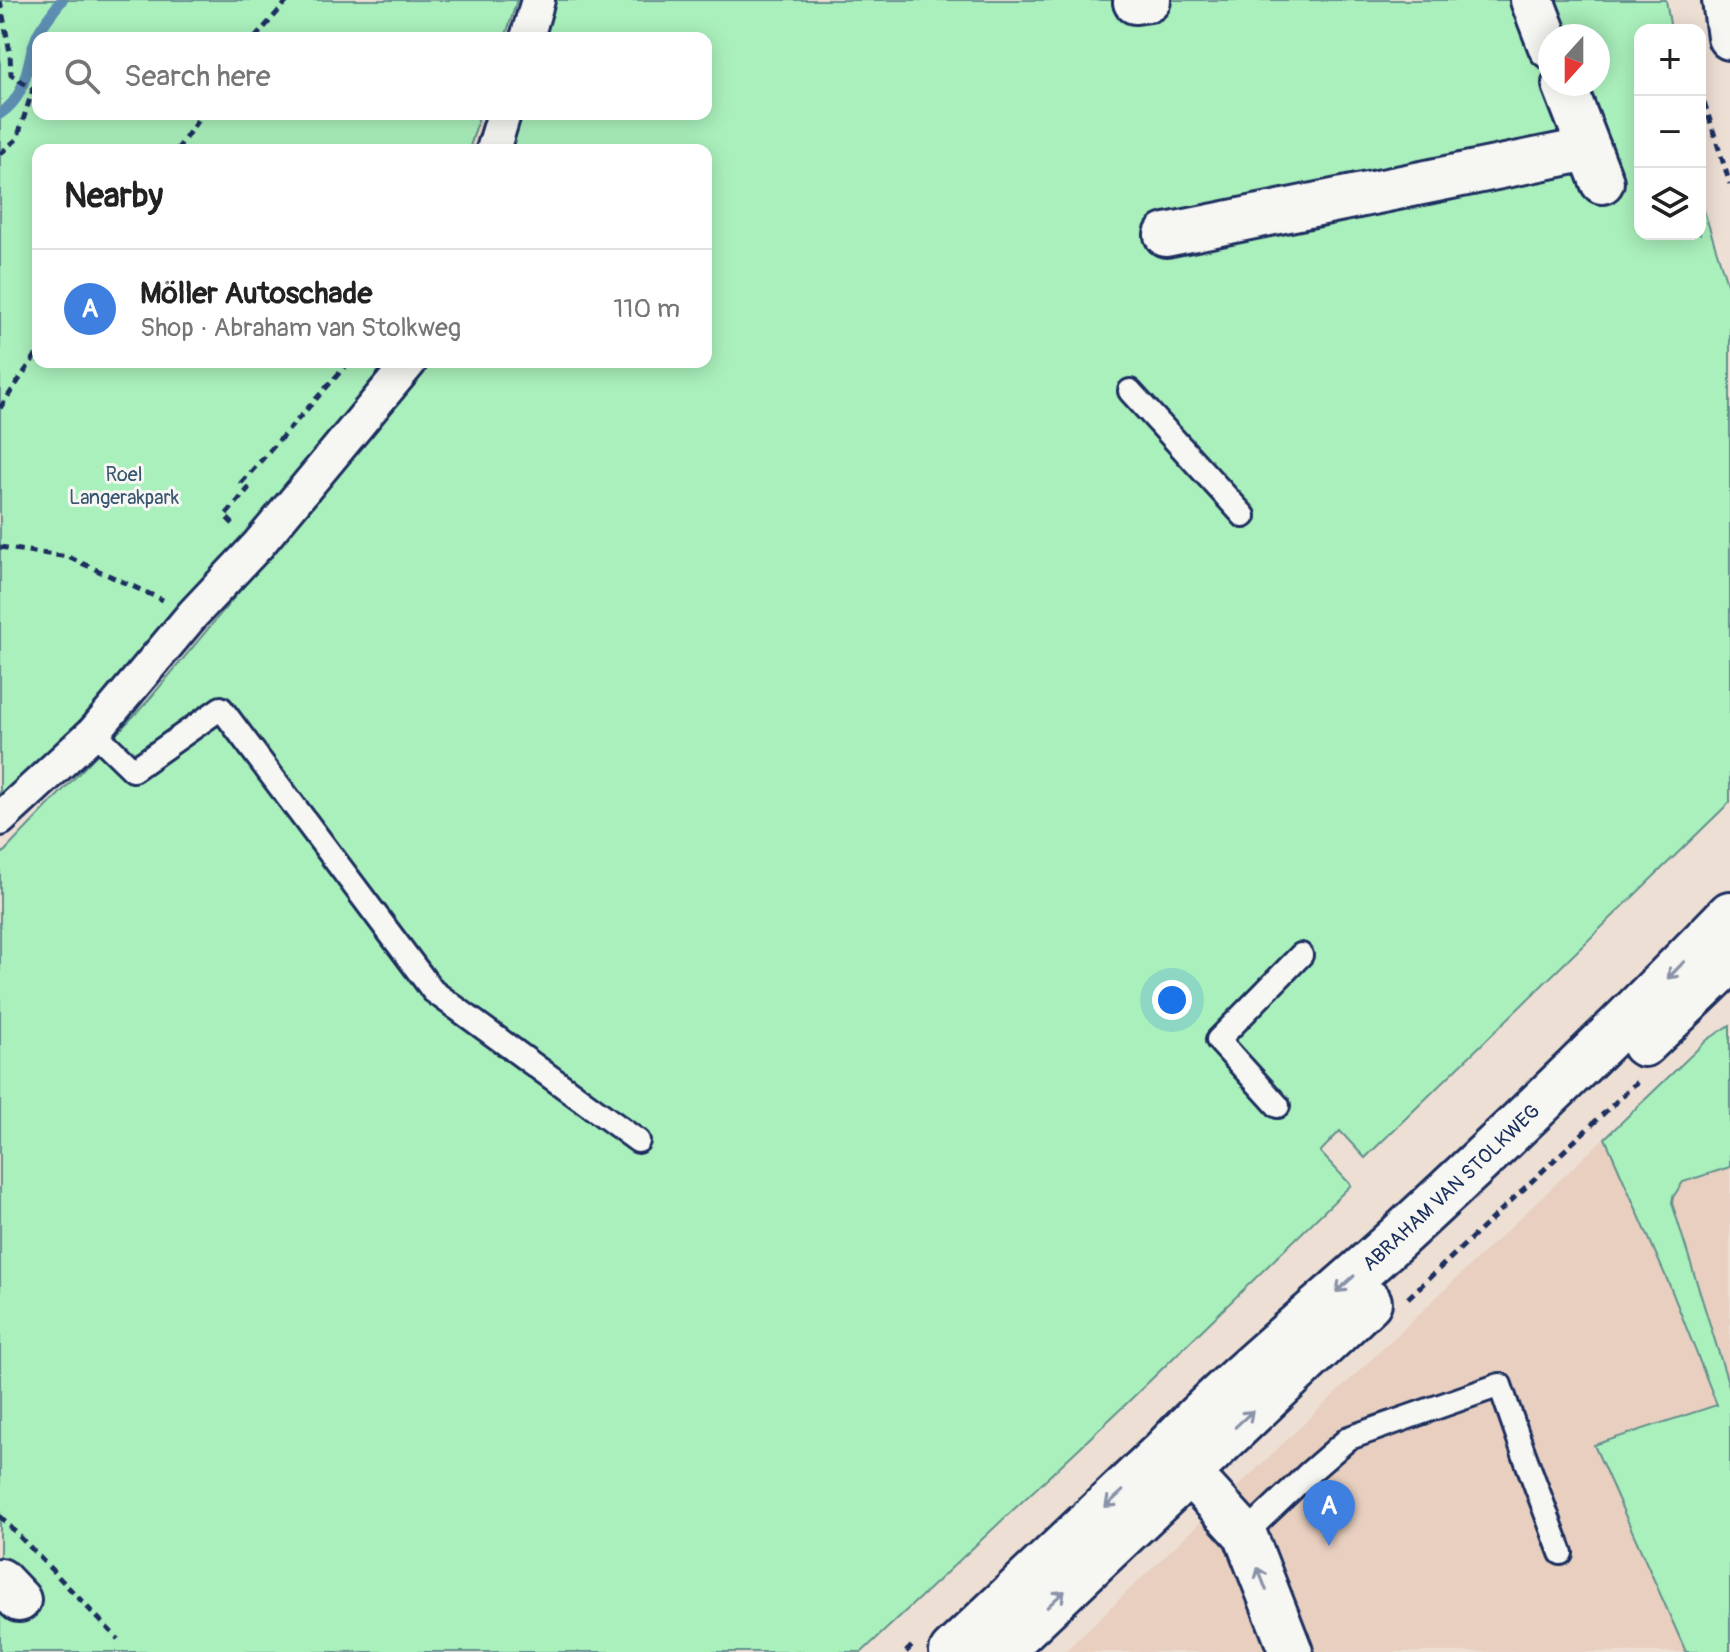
<!DOCTYPE html>
<meta charset="utf-8">
<style>
:root{--surface:#fff;--page:#f2f2f2;--text:#222;--muted:#767676;--line:#e0e0e0;--accent:#1a73e8}
body{margin:0;font-family:Pangolin,sans-serif;background:var(--page);color:var(--text)}
.controls{position:absolute;right:24px;top:24px;display:grid;overflow:hidden;border-radius:16px;box-shadow:0 4px 20px #0003}
.controls button{width:72px;height:72px;display:grid;place-items:center;padding:0;border:0;border-bottom:2px solid var(--line);background:var(--surface);color:var(--text);font:40px sans-serif}
.compass{position:absolute;left:1538px;top:24px;width:72px;height:72px;border-radius:50%;background:var(--surface);box-shadow:0 4px 20px #0003;rotate:201deg}
.you{position:absolute;left:1172px;top:1000px;width:28px;height:28px;margin:-20px;border:6px solid #fff;border-radius:50%;background:#1a73e8;box-shadow:0 0 0 12px #1a73e833}
.badge{display:grid;place-items:center;width:52px;height:52px;border-radius:50%;background:var(--accent);color:#fff;font-size:26px;font-weight:700}
.pin{position:absolute;translate:-50% -66px;filter:drop-shadow(0 2px 4px #0008)}
.pin::after{content:'';position:absolute;top:42px;width:28px;height:24px;background:inherit;clip-path:polygon(0 0,100% 0,50% 100%)}
.list{margin:0;padding:0;list-style:none}
h2{display:flex;justify-content:space-between;align-items:center;height:104px;margin:0;padding:0 32px;font-size:34px}
h2 small{font-size:26px;font-weight:400;color:var(--muted)}
.list li{display:grid;grid-template-columns:52px 1fr auto;gap:24px;align-items:center;box-sizing:border-box;height:120px;padding:0 32px;border-top:2px solid var(--line)}
.list b{display:block;font-size:30px;white-space:nowrap}
.list p{margin:0;font-size:26px;white-space:nowrap;color:var(--muted)}
.list em{font-size:26px;font-style:normal;color:var(--muted)}
.icon{flex:none;width:44px;height:44px;fill:none;stroke:currentColor;stroke-width:2;stroke-linecap:round;stroke-linejoin:round}
.map{position:relative;flex:none;width:1730px;height:1652px;overflow:hidden}
.search{position:absolute;background:var(--surface);box-shadow:0 4px 20px #0003;left:32px;top:32px;width:680px;height:88px;display:flex;align-items:center;gap:20px;box-sizing:border-box;padding:0 28px;border-radius:16px;color:var(--muted);font-size:30px}
.panel{position:absolute;background:var(--surface);box-shadow:0 4px 20px #0003;left:32px;top:144px;width:680px;height:224px;border-radius:16px}
.map>svg:first-child{display:block}
.built{fill:#e8cfbf}
.green{fill:#aaf0bc;stroke:#62908d;stroke-width:2;fill-rule:evenodd}
.lines{fill:none;stroke-linecap:round;stroke-linejoin:round}
.stream{stroke:#5d8eb2;stroke-width:11}
.service-casing{stroke:#1b2f5e;stroke-width:28}
.pedestrian-casing{stroke:#1b2f5e;stroke-width:38}
.minor-casing{stroke:#1b2f5e;stroke-width:48}
.tertiary-casing{stroke:#1b2f5e;stroke-width:50}
.path{stroke:#1b2f5e;stroke-width:5;stroke-dasharray:8 6;stroke-linecap:butt}
.service{stroke:#f6f6f2;stroke-width:22}
.pedestrian{stroke:#f6f6f2;stroke-width:32}
.minor{stroke:#f6f6f2;stroke-width:42}
.tertiary{stroke:#f6f6f2;stroke-width:44}
.oneway{stroke:#8892a8}
.labels{text-anchor:middle;stroke-width:6;stroke-linejoin:round;paint-order:stroke}
.park-label{font-size:20px;fill:#385671;stroke:#f6f6f2}
.street-label{font-size:20px;fill:#1b2f5e;stroke:#f6f6f2}
</style>
<div class="map">
<svg width="1730" height="1652" viewBox="0 0 1730 1652">
<rect width="100%" height="100%" fill="#eedfd4"/>
<filter id="ink" filterUnits="userSpaceOnUse"><feTurbulence type="fractalNoise" baseFrequency=".0125" numOctaves="2"/><feDisplacementMap in="SourceGraphic" scale="16" xChannelSelector="R" yChannelSelector="G"/><feConvolveMatrix kernelMatrix="1 2 1 2 8 2 1 2 1" color-interpolation-filters="sRGB"/></filter>
<g filter="url(#ink)">
<polygon class="built" points="1730,1025 1730,1652 1064,1652 1707,1040"/>
<g class="green">
<polygon points="0,0 517,0 505,38 38,38 38,114 480,114 469,150 38,150 38,362 395,362 102,696 0,808"/>
<path d="M549 0H1666L1671 30H1640V234H1700V198L1730 293V802L1365 1158 1340 1131 1320 1152 1351 1185 1127 1403 862 1652H0V856L147 702 431 362H706V150H501L512 114H706V38H537ZM1550 36H1598V84H1550Z"/>
<polygon points="1730,1025 1730,1167 1683,1182 1673,1197 1672,1203 1730,1389 1730,1652 1686,1652 1594,1445 1717,1405 1669,1284 1605,1138 1707,1040"/>
</g>
<g class="lines">
<path class="stream" d="M0 114C29 95 25 64 37 36 41 26 55 9 62 0"/>
<g class="service-casing">
<g id="service">
<polyline points="1130,391 1244,516"/>
<polyline points="94,732 133,770 221,708 433,991 638,1141"/>
<polyline points="1278,1106 1218,1040 1301,955"/>
<polyline points="1245,1534 1310,1472 1349,1438 1500,1385 1524,1454 1561,1553"/>
</g>
</g>
<g class="pedestrian-casing">
<g id="pedestrian">
<polyline points="527,38 538,0"/>
<polyline points="493,150 504,114"/>
<polyline points="0,819 94,732 193,614 258,545 410,362"/>
</g>
</g>
<g class="minor-casing">
<g id="minor">
<polyline points="1532,0 1550,47"/>
<polyline points="1135,2 1149,0"/>
<polyline points="1564,84 1602,182"/>
<polyline points="1166,235 1589,149"/>
<polyline points="1163,1452 1205,1490 1245,1534 1291,1652"/>
<polyline points="0,1580 19,1600"/>
</g>
</g>
<g class="tertiary-casing">
<g id="tertiary">
<polyline points="1725,0 1730,37"/>
<polyline points="1644,1044 1730,961"/>
<path id="s1" d="M952 1652 1163 1452C1235 1375 1319 1310 1396 1239 1510 1134 1622 1026 1730 914"/>
<polyline points="999,1652 1369,1302"/>
</g>
</g>
<g class="path">
<polyline points="255,38 288,0"/>
<polyline points="1700,89 1730,184"/>
<polyline points="177,150 202,114"/>
<polyline points="0,154 17,139 33,89 11,75 10,53 0,0"/>
<polyline points="0,408 38,352"/>
<polyline points="233,524 225,516 248,489 241,483 349,362"/>
<polyline points="0,547 68,557 163,600"/>
<polyline points="1408,1298 1637,1082"/>
<polyline points="0,1516 118,1639"/>
<polyline points="906,1652 914,1644"/>
</g>
<use href="#service" class="service"/>
<use href="#pedestrian" class="pedestrian"/>
<use href="#minor" class="minor"/>
<use href="#tertiary" class="tertiary"/>
</g>
<defs><path id="oneway-shaft" d="M-6 0H5M1.5-3L5.5 0L1.5 3" fill="none" stroke-width="1.6" stroke-linecap="round" stroke-linejoin="round" transform="scale(2)"/></defs>
<g class="oneway">
<use href="#oneway-shaft" transform="translate(1676 970) rotate(134)"/>
<use href="#oneway-shaft" transform="translate(1345 1284) rotate(138)"/>
<use href="#oneway-shaft" transform="translate(1244 1419) rotate(-43)"/>
<use href="#oneway-shaft" transform="translate(1114 1499) rotate(137)"/>
<use href="#oneway-shaft" transform="translate(1262 1579) rotate(-111)"/>
<use href="#oneway-shaft" transform="translate(1056 1599) rotate(-43)"/>
</g>
</g>
<g class="labels">
<g class="park-label">
<text x="124" y="481">Roel<tspan x="124" dy="23">Langerakpark</tspan></text>
</g>
<g class="street-label">
<text dy="7" stroke="none"><textPath href="#s1" startOffset="682">ABRAHAM VAN STOLKWEG</textPath></text>
</g>
</g>
</svg>
<div class="controls">
<button>+</button>
<button>−</button>
<button><svg class="icon" aria-label="layers" viewBox="0 0 24 24"><path d="M12 4l9 5-9 5-9-5zM3 14l9 5 9-5"/></svg></button>
</div>
<svg class="compass" viewBox="-18 -18 36 36"><path d="M0-13l5 13h-10z" fill="#e53935"/><path d="M0 13l5-13h-10z" fill="#767676"/></svg>
<div class="you"></div>
<div class="pin badge" style="left:1329px;top:1546px;background:#3f7fe0">A</div>
<div class="search"><svg class="icon" aria-label="search" viewBox="0 0 24 24"><circle cx="10" cy="10" r="6"/><path d="M15 15l6 6"/></svg>Search here</div>
<section class="panel">
<h2>Nearby<small></small></h2>
<ul class="list">
<li><span class="badge" style="background:#3f7fe0">A</span><div><b>Möller Autoschade</b><p>Shop · Abraham van Stolkweg</p></div><em>110 m</em></li>
</ul>
</section>
</div>
